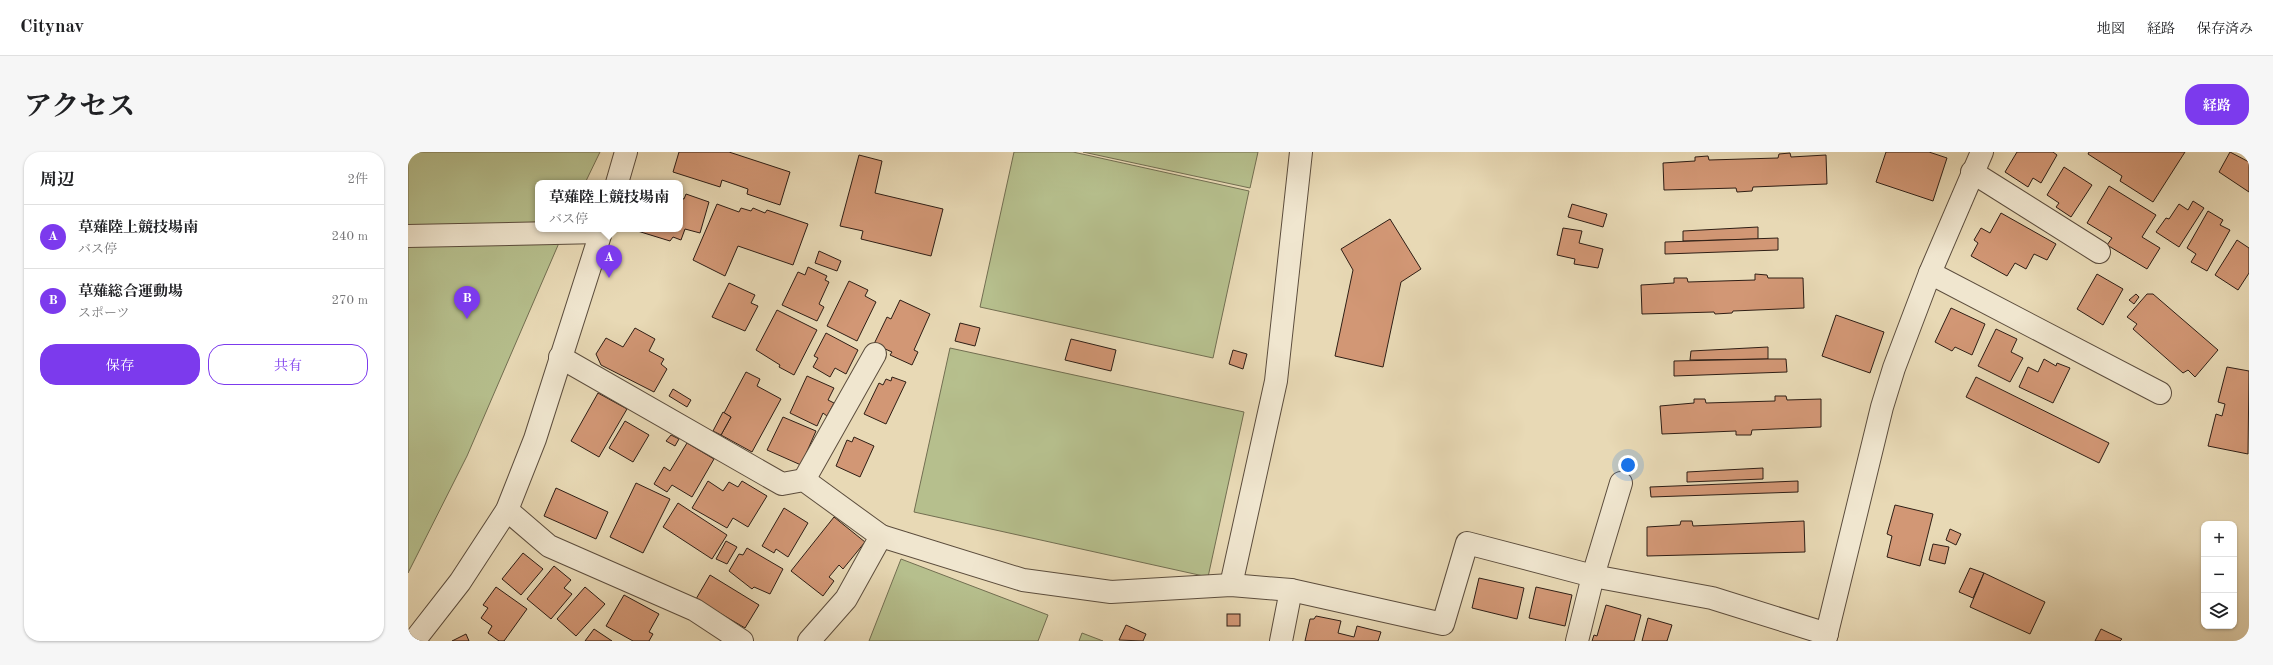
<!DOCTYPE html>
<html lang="ja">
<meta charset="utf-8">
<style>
:root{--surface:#fff;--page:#f6f6f6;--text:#202124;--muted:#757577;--line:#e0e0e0;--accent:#7c3aed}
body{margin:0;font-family:"Old Standard TT","Noto Serif JP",serif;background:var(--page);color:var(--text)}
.controls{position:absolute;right:12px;bottom:12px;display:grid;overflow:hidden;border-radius:8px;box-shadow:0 1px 3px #0004}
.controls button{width:36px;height:36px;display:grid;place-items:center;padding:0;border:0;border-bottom:1px solid var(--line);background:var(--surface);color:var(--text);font:20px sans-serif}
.you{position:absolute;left:1220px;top:313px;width:14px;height:14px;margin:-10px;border:3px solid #fff;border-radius:50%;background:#1a73e8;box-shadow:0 0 0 6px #1a73e833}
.badge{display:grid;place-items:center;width:26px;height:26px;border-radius:50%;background:var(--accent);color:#fff;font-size:13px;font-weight:700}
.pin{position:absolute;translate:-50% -33px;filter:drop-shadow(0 1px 2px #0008)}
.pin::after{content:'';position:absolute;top:21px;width:14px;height:12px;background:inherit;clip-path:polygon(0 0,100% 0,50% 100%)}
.popup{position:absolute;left:127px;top:28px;width:148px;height:52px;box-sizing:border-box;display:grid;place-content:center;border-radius:8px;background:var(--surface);filter:drop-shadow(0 1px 3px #0005);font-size:13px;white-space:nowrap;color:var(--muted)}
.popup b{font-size:15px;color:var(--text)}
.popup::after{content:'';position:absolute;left:50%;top:100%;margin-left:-8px;border:8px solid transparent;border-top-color:var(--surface)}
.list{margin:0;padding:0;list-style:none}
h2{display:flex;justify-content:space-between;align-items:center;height:52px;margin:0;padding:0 16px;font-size:17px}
h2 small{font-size:13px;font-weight:400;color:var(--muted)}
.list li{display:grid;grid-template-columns:26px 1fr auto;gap:12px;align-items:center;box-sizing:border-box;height:64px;padding:0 16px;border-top:1px solid var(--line)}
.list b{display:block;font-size:15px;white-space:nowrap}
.list p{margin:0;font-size:13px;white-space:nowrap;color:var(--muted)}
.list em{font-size:13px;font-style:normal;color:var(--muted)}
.actions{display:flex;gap:8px;padding:12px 16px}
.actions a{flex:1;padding:9px 0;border:1px solid var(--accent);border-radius:16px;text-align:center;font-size:14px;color:var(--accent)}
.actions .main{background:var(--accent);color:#fff}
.icon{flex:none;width:22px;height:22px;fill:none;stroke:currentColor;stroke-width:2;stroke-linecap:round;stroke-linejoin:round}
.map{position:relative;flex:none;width:1841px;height:489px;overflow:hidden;border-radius:16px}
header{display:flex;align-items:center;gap:24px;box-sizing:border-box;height:56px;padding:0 20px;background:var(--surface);border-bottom:1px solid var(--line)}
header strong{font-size:19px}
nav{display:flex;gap:22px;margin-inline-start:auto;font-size:14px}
.intro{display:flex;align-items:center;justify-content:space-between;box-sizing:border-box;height:96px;padding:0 24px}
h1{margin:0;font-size:28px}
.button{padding:10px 18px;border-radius:16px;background:var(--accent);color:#fff;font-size:14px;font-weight:700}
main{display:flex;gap:24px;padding:0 24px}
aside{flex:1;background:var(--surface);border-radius:16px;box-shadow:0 1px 3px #0004}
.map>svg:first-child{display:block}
.green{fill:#b6bf8d;stroke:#726e51}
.building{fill:#d29775;stroke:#2e1e15}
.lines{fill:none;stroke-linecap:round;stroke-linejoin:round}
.minor-casing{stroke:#5c4d3d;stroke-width:24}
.minor{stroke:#f0e6cf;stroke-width:22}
</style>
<header>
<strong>Citynav</strong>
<nav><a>地図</a><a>経路</a><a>保存済み</a></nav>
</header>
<div class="intro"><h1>アクセス</h1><a class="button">経路</a></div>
<main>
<aside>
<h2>周辺<small>2件</small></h2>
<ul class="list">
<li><span class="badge">A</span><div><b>草薙陸上競技場南</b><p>バス停</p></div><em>240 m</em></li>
<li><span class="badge">B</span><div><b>草薙総合運動場</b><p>スポーツ</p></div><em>270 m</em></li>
</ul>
<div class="actions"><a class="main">保存</a><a>共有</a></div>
</aside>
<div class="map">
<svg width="1841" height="489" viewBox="0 0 1841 489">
<rect width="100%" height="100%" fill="#e8d9b5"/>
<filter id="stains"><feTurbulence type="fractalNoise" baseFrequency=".005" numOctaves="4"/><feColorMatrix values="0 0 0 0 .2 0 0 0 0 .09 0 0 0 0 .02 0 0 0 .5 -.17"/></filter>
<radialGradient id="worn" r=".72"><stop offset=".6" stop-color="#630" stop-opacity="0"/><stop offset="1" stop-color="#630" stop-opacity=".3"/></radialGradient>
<g class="green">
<polygon points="0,0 192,0 177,31 130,31 130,77 157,77 59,304 0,421"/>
<polygon points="606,0 665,0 841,39 805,206 572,155"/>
<polygon points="675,0 850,0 842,36"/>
<polygon points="542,196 836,260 800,425 506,360"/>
<polygon points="493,407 640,463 630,489 461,489"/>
<polygon points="674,481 695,489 671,489"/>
</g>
<g class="building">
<polygon points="271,0 321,0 382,20 372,53 339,42 340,37 314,28 312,35 265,20"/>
<polygon points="1478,0 1521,0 1539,6 1525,49 1468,30"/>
<polygon points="1609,0 1645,0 1649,3 1633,31 1625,26 1620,35 1597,20"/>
<polygon points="1681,0 1777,0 1745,50 1712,29 1714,24 1680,2"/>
<polygon points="1822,0 1841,10 1841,40 1811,20"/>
<polygon points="1382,1 1383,5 1418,3 1419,32 1345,35 1344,39 1329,40 1328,36 1256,38 1255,11 1287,9 1287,5 1300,4 1301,8 1370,6 1371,2"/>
<polygon points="451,3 474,9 467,41 535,57 523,104 453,87 455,79 432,74"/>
<polygon points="1656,15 1684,33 1663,65 1648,55 1651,51 1639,43"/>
<polygon points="1701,34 1748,63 1734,85 1752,96 1739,117 1699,93 1704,86 1679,71"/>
<polygon points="278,42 301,50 292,81 277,77 273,88 265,85 262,89 223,77 272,77 272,46 276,47"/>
<polygon points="1785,49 1796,56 1771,95 1748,80 1758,66 1761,67 1771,52 1780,58"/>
<polygon points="309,52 331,60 333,56 343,59 345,56 357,61 359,58 400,72 385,113 330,94 317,124 285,108"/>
<polygon points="1164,52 1199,62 1195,75 1160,65"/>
<polygon points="1800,59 1815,68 1812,73 1822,78 1799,119 1783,110 1788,102 1779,96"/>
<polygon points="1593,61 1648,92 1639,108 1626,102 1618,117 1607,111 1599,124 1563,104 1570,91 1566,88 1573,76 1582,81"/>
<polygon points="982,67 1013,117 993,130 975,215 927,204 945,118 933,97"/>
<polygon points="1350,75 1350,87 1275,89 1275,79"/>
<polygon points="1155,76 1174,79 1171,91 1195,97 1190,116 1166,112 1167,107 1149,103"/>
<polygon points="1370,86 1370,98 1257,102 1257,90"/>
<polygon points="1829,88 1841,96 1841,121 1830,138 1807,123"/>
<polygon points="411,99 433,109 429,119 407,111"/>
<polygon points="400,115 419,124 417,128 421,130 411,152 416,155 409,169 374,153 390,120 397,123"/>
<polygon points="1347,122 1359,123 1360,126 1395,126 1396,156 1325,159 1324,161 1307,162 1306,160 1234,162 1233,133 1266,131 1266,126 1279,126 1280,130 1347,128"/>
<polygon points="1689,122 1715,137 1695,173 1669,157"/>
<polygon points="441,129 460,138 457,144 468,150 449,189 419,174"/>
<polygon points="321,131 347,143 343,151 350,154 337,179 304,165"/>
<polygon points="1728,142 1731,145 1726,152 1721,148"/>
<polygon points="1739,142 1745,142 1810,198 1787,225 1780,218 1775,221 1725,177 1729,172 1719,165"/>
<polygon points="492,148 522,162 506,198 510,200 504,213 482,203 484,200 466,192 479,165 483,167"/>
<polygon points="1543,156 1577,172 1564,203 1547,195 1544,199 1527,190"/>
<polygon points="369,158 409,178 386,223 371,215 372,213 348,198"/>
<polygon points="1428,163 1476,180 1462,221 1414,204"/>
<polygon points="552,171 572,176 567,194 547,189"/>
<polygon points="227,176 247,187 241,199 256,207 253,212 259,217 246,240 193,213 188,202 198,186 215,195"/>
<polygon points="1588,177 1609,187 1603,200 1615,206 1602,230 1570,214"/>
<polygon points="418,181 450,198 438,222 427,216 422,225 405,215 410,206 406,204"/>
<polygon points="663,187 708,198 703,219 657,208"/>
<polygon points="1360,195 1360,207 1282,208 1283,199"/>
<polygon points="825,198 839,202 835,217 821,212"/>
<polygon points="1360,207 1378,207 1379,220 1266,224 1266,209"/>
<polygon points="1636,207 1648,214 1649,211 1662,216 1645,251 1611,235 1620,215 1630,220"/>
<polygon points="1819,215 1841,219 1840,302 1800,294 1808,262 1814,264 1817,252 1810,250"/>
<polygon points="338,220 352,227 349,234 373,247 344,300 313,283 323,265 316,261"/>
<polygon points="399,224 426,236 420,248 426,251 419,264 415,261 409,274 382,261"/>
<polygon points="484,225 498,230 478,272 456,262 471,231 475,233 478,227 483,229"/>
<polygon points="1568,225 1701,291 1691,311 1558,245"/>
<polygon points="265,237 283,248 279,255 261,244"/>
<polygon points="190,241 219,257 191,305 163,289"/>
<polygon points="1367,244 1378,244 1379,248 1413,247 1413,275 1344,278 1343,283 1328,283 1328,279 1254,282 1252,254 1286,251 1286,247 1297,247 1298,251 1367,249"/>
<polygon points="315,260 323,265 313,283 305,279"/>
<polygon points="375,265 408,279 393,313 359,298"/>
<polygon points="217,269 241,283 225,310 201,296"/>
<polygon points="263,283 271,287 267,294 258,289"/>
<polygon points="446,285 466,294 452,325 428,314 439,288 444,290"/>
<polygon points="279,291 306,307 284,345 264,333 259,340 246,332 256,315 262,319"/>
<polygon points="1355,316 1355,327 1279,330 1279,320"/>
<polygon points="300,329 315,339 321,330 330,335 334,329 359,344 340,375 325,366 319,376 284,356"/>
<polygon points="1390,329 1390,340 1243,345 1242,335"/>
<polygon points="228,331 262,347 235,401 202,385"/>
<polygon points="148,336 200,360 188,387 136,364"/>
<polygon points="270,351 319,383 304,407 255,375"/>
<polygon points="1487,353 1525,362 1512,414 1479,405 1484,384 1479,382"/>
<polygon points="376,356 400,371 380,405 368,397 366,401 354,394"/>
<polygon points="426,365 457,390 435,417 431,413 421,425 426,429 415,444 383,419"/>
<polygon points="1273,369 1284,369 1285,374 1396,369 1397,400 1239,404 1239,375 1272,373"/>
<polygon points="1542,377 1553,382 1548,393 1538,388"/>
<polygon points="318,389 329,395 319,412 308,407"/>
<polygon points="1525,392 1541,395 1537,412 1521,408"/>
<polygon points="339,396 375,417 362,442 346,435 344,437 321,419 331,402 335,403"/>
<polygon points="115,401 135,417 113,443 94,427"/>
<polygon points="146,414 163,428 156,436 164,442 143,467 119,447"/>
<polygon points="1562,416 1576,421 1565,446 1551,440"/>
<polygon points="1576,421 1637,450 1622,482 1562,455"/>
<polygon points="302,423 351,453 337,476 288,447"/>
<polygon points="1071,426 1116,436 1109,467 1064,456"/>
<polygon points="88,435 119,457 96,489 91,489 80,481 84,474 73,466 80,456 75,453"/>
<polygon points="177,435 197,452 168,484 149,467"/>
<polygon points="1128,435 1164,443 1157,474 1121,466"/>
<polygon points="216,443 251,462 241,480 245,482 241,489 225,489 198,474"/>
<polygon points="1198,453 1233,463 1226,489 1184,489 1186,483 1189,484"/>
<rect x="819" y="462" width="13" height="12"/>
<polygon points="908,464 933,469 930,481 946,485 949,474 973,480 970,489 897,489 902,467 906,467"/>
<polygon points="1240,466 1264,473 1259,489 1234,489"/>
<polygon points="718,473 738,482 735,489 711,488"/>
<polygon points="186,477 204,489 177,489"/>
<polygon points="1693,477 1714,487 1712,489 1687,489"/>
<polygon points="58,482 61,489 44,489"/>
</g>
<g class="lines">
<g class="minor-casing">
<g id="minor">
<polyline points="1564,20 1691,100"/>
<polyline points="209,31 218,0"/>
<polyline points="0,84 193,80"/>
<polyline points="1522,121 1752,241"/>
<polyline points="152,205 374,332 396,328 473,384 438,447 401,489"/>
<polyline points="396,328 467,202"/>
<polyline points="99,358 141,394 287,458 334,489"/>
<polyline points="473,384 615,428 703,440 823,433 883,438"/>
<polyline points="823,433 868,229 893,0"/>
<polyline points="6,489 52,430 99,358 127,287 194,77"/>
<polyline points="873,489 883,438 1035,472 1059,391 1185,424 1304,446 1419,482"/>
<polyline points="1169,489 1185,424 1213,331"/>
<polyline points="1417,489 1474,255 1486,216 1522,121 1574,0"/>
</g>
</g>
<use href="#minor" class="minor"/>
</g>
<rect width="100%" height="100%" filter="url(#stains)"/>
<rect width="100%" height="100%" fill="url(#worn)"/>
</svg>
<div class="controls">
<button>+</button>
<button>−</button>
<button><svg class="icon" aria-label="layers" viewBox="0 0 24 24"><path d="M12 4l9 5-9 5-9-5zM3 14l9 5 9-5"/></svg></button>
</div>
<div class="you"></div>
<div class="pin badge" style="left:201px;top:126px">A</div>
<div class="popup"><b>草薙陸上競技場南</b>バス停</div>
<div class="pin badge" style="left:59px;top:167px">B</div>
</div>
</main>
